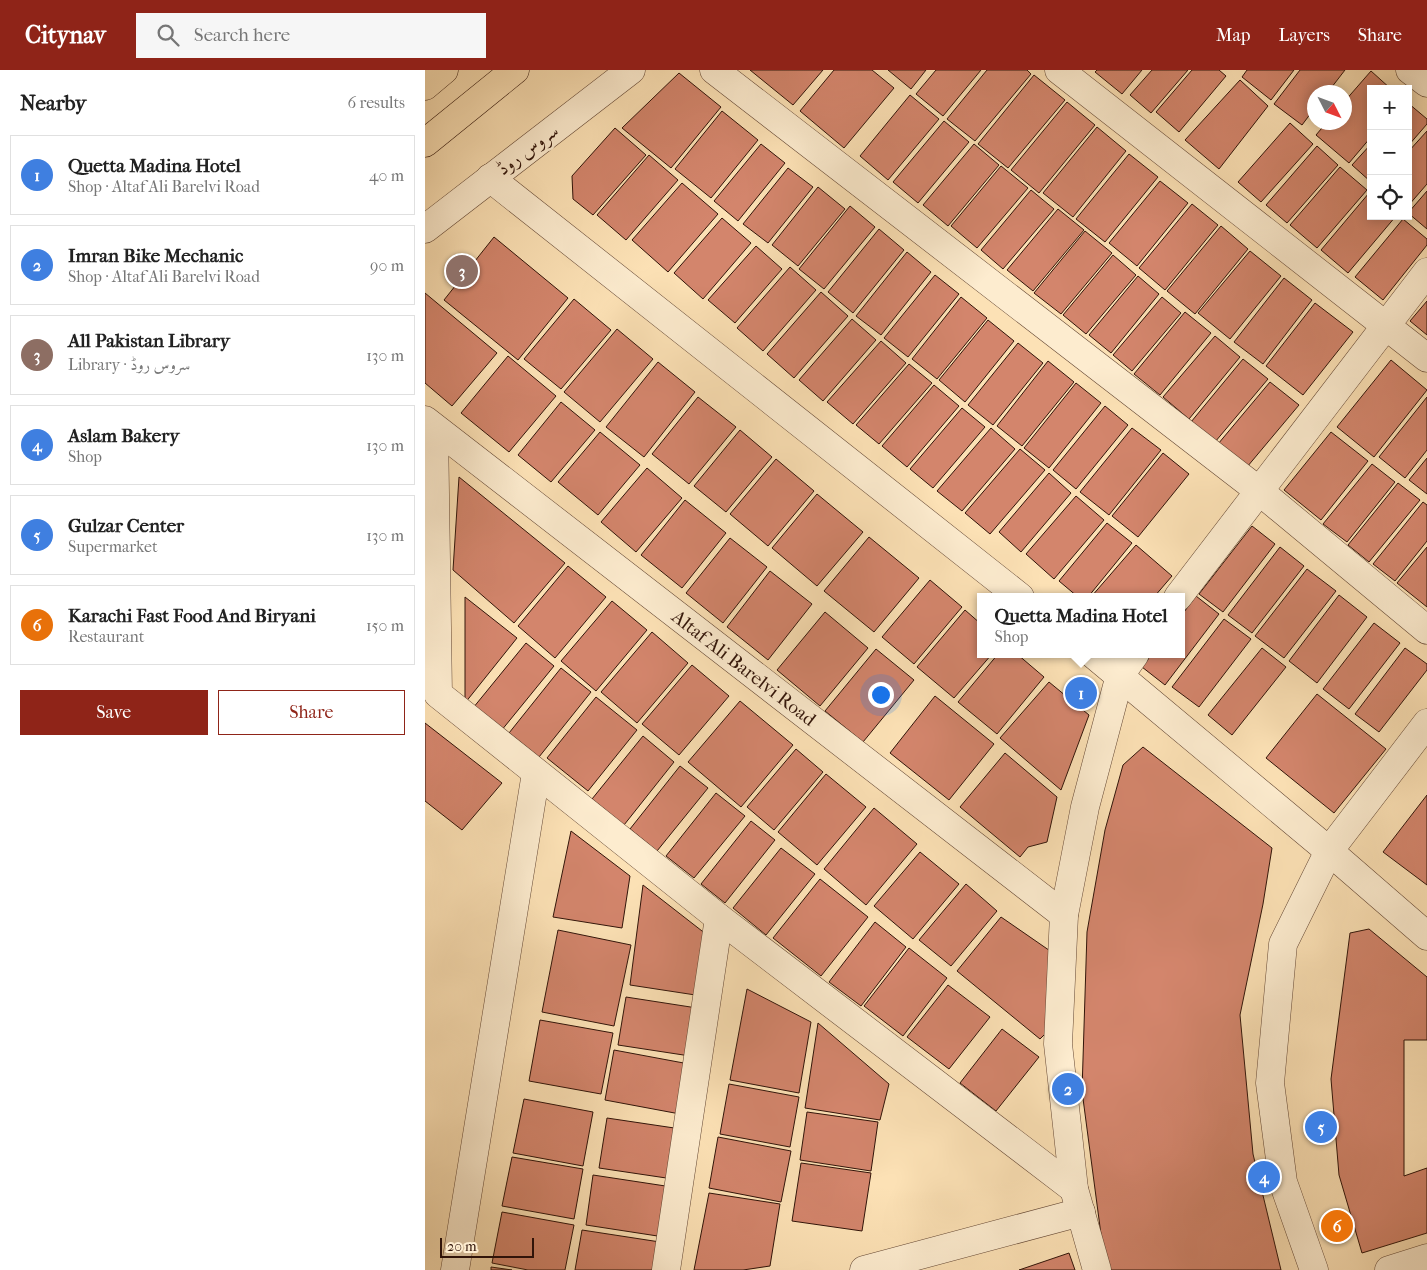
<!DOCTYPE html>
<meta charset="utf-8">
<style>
:root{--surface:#fff;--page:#f6f6f6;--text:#222;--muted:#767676;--line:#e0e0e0;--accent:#8f2418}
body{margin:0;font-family:"IM FELL French Canon",Amiri,serif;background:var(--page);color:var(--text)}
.controls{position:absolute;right:15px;top:15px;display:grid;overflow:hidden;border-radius:0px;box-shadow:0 2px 12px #0003}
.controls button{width:45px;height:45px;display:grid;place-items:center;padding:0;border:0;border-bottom:1px solid var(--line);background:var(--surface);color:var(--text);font:25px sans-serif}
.compass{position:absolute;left:882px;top:15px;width:45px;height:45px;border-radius:50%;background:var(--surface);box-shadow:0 2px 12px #0003;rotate:132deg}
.scale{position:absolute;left:15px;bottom:12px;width:94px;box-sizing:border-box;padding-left:5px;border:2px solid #311409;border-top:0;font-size:14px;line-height:18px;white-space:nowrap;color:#311409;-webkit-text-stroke:4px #fdeccf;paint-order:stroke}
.you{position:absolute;left:455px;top:624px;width:18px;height:18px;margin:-12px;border:4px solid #fff;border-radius:50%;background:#1a73e8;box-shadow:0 0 0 8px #1a73e833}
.badge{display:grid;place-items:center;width:32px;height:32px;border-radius:50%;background:var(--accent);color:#fff;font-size:16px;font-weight:700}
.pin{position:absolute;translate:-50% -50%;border:2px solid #fff;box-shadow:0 1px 5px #0006}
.popup{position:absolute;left:552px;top:523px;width:208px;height:65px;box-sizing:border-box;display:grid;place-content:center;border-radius:0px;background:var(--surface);filter:drop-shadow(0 1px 4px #0005);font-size:16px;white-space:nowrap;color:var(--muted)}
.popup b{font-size:19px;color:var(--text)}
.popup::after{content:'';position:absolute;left:50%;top:100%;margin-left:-10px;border:10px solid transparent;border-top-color:var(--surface)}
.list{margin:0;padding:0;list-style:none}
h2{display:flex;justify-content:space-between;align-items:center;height:65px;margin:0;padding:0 20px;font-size:21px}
h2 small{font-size:16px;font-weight:400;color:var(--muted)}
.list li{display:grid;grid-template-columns:32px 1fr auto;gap:15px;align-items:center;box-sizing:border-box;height:80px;margin:0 10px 10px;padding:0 10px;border:1px solid var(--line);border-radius:0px}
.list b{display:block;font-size:19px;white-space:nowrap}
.list p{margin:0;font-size:16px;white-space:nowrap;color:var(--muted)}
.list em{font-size:16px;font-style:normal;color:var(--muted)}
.actions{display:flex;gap:10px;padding:15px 20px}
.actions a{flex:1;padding:11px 0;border:1px solid var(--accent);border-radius:0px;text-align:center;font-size:18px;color:var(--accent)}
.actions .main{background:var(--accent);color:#fff}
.icon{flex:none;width:28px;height:28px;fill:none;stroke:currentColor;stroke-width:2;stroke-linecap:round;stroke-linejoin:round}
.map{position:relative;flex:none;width:1002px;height:1200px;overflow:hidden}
header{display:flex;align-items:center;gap:30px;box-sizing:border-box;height:70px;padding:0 25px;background:var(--accent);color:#fff}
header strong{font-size:24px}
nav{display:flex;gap:28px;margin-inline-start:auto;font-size:18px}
.search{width:350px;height:45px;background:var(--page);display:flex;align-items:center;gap:12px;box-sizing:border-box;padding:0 18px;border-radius:0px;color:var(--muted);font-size:19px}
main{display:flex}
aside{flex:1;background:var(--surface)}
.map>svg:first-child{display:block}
.building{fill:#d3856c;stroke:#311409}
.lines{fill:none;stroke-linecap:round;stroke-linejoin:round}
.minor-casing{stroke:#644734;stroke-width:29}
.major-casing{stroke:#311409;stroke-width:29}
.minor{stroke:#fdeccf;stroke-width:28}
.major{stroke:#fce1b5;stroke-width:28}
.labels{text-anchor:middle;stroke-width:5;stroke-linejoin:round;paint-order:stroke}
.street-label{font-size:19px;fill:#311409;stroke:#fdeccf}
</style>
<header>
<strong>Citynav</strong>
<div class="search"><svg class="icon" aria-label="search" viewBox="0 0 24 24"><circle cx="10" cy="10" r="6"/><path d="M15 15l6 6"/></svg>Search here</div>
<nav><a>Map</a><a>Layers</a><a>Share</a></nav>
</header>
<main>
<aside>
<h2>Nearby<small>6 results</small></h2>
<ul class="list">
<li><span class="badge" style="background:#3f7fe0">1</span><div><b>Quetta Madina Hotel</b><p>Shop · Altaf Ali Barelvi Road</p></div><em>40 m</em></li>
<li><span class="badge" style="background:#3f7fe0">2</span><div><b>Imran Bike Mechanic</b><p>Shop · Altaf Ali Barelvi Road</p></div><em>90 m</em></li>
<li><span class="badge" style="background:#8d6e63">3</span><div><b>All Pakistan Library</b><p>Library · سروس روڈ</p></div><em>130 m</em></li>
<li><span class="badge" style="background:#3f7fe0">4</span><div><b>Aslam Bakery</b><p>Shop</p></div><em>130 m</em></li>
<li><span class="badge" style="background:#3f7fe0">5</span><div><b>Gulzar Center</b><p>Supermarket</p></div><em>130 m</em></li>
<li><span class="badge" style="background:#e8710a">6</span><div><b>Karachi Fast Food And Biryani</b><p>Restaurant</p></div><em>150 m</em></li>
</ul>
<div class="actions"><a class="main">Save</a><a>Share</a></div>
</aside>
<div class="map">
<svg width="1002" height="1200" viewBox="0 0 1002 1200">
<rect width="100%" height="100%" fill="#fce1b5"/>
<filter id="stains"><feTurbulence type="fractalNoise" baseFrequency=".004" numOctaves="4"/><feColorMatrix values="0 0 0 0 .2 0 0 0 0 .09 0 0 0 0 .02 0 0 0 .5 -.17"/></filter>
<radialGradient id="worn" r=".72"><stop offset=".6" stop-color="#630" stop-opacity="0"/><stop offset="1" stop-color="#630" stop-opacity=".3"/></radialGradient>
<g class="building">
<polygon points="325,0 398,0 368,35"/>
<polygon points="409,0 447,0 469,18 419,78 375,41"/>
<polygon points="463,0 501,0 486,19"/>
<polygon points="511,0 556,0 518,46 491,24"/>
<polygon points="562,0 602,0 606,4 550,71 522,49"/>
<polygon points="672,0 717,0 697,24 670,2"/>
<polygon points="727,0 763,0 726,43 705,25"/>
<polygon points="767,0 794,0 801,6 754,62 731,42"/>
<polygon points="822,0 869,0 846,30 817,7"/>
<polygon points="875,0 920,0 903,22 889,22 889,39 877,55 849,34"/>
<polygon points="946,1 966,19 946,19 946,67 924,93 891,65 902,52 919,52 919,32"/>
<polygon points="254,3 296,37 246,98 197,58"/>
<polygon points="609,5 640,30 583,98 553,74"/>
<polygon points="815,10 843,36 794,99 760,70"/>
<polygon points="485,25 514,49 463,110 435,86"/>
<polygon points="642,32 670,55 614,123 586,100"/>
<polygon points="983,33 1002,49 1002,54 983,76"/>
<polygon points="297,41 333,70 286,128 250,99"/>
<polygon points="519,51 544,72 493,133 468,112"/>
<polygon points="865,53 888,74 836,132 813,112"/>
<polygon points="672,57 701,81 648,147 618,123"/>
<polygon points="190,58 221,85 168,145 148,129 147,106"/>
<polygon points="1002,61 1002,114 983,136 983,82"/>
<polygon points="336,74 360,93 313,151 289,131"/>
<polygon points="549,74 574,95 523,156 498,135"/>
<polygon points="946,74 946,112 927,95"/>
<polygon points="892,76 913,95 862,153 841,135"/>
<polygon points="704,84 733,107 680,172 651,149"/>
<polygon points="224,85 253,110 201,170 172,145"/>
<polygon points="576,96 603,118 552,178 526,156"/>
<polygon points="915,97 942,120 892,178 865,155"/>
<polygon points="363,98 388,117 343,173 318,154"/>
<polygon points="735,111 763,133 712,196 684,173"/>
<polygon points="257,113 293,144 243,202 207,170"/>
<polygon points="393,117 420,139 373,196 347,175"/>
<polygon points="606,120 629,139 578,199 556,180"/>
<polygon points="1002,121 1002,159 983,143"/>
<polygon points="944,123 946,146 971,146 923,203 896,180"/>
<polygon points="767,134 793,155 740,220 714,198"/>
<polygon points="425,136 450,157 399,219 374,199"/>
<polygon points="633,139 659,160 608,221 582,200"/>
<polygon points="297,148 326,173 278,229 249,203"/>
<polygon points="978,149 1002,169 1002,175 958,230 930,207"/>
<polygon points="796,156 823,179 770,244 742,221"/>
<polygon points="454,159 479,180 428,243 403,222"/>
<polygon points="660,161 687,183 636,244 609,223"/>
<polygon points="69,167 143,228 93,290 19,230"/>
<polygon points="331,176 357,199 310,253 283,230"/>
<polygon points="825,181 856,206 805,269 773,243"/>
<polygon points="482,182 506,202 456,265 431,246"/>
<polygon points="688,185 711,205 661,264 638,245"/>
<polygon points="365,197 391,220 338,281 312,258"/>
<polygon points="510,205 534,224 483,287 459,268"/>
<polygon points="713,206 734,224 686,283 664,265"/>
<polygon points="859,208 887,230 838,294 809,272"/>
<polygon points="396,222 423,246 369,308 342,284"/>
<polygon points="0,223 72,283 27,336 0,313"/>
<polygon points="536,227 562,248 512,309 487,289"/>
<polygon points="737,227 756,243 707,301 688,285"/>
<polygon points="149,229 186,260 136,319 99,289"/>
<polygon points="1002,231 1002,265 985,251"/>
<polygon points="890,233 928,262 878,325 841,296"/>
<polygon points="760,242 786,263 735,325 709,304"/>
<polygon points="427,249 451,270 398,331 374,310"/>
<polygon points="563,250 589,271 540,332 514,310"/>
<polygon points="192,259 228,289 175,352 139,322"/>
<polygon points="790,266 815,287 764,349 738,327"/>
<polygon points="456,271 481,293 428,354 402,332"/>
<polygon points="593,273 618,293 568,355 543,335"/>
<polygon points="83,286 131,326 84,382 36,343"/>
<polygon points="818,289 843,309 790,372 766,352"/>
<polygon points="966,290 1002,320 949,387 912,357"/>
<polygon points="623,291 649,312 597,376 572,356"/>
<polygon points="233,292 270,322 219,387 181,357"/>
<polygon points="484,294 507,313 454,374 431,355"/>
<polygon points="845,312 874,335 822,397 793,374"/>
<polygon points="651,313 676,333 624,398 599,378"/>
<polygon points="509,315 534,336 482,397 457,376"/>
<polygon points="273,327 311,357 264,414 227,384"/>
<polygon points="1002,327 1002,380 980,408 954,387"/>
<polygon points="136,332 170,360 126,412 93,385"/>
<polygon points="680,336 703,355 651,419 628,400"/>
<polygon points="537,338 560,357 508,418 485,399"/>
<polygon points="566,358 590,379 537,441 512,421"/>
<polygon points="707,358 736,380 684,445 655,422"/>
<polygon points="315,360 347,387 301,442 269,416"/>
<polygon points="175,362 215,395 173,445 133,412"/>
<polygon points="906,362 943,391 896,450 859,420"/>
<polygon points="595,379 620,400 565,464 540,443"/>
<polygon points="738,383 764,404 713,467 687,446"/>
<polygon points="1002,388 1002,424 984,410"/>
<polygon points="351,389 389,421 343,476 305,444"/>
<polygon points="947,394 970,412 922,472 898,454"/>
<polygon points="222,398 257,428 211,482 176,452"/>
<polygon points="624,403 646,423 596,482 574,462"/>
<polygon points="34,407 140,493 89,553 28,500"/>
<polygon points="973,413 995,430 944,492 923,475"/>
<polygon points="392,424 438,462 392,516 347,478"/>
<polygon points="651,426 679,450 629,509 601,484"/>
<polygon points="260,430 301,463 257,518 216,485"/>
<polygon points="998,432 1002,435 1002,471 970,511 948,494"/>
<polygon points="682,453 707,473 663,527 653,527 634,511"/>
<polygon points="827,456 850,474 798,542 774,524"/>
<polygon points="444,467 494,508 449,562 399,521"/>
<polygon points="305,468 342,497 298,553 261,523"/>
<polygon points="711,475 747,506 729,527 666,527"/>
<polygon points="855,477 879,496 827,563 803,545"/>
<polygon points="1002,477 1002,537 972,513"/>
<polygon points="143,496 181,527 130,588 93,556"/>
<polygon points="882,499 911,521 859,588 830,566"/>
<polygon points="345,501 387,534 343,590 302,557"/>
<polygon points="505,510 537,537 489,594 457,567"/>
<polygon points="914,525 942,547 892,613 864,591"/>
<polygon points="771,526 794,544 740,615 717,597 727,584 756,584 756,546"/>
<polygon points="40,527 92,568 40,633"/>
<polygon points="187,531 222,560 171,621 136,591"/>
<polygon points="540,540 556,554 556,584 567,584 529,628 492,597"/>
<polygon points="400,542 443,578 395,636 352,600"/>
<polygon points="799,549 826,569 774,637 747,617"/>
<polygon points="949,553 975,573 924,639 898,619"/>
<polygon points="227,562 263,593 212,653 176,622"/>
<polygon points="101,573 129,596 76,661 48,638"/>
<polygon points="837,578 861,597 807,665 783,645"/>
<polygon points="980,578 1002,594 1002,600 954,662 930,644"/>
<polygon points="451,579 489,610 438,672 400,641"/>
<polygon points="573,584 592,584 619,607 572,664 533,632"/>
<polygon points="267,595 304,626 254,685 217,654"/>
<polygon points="136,598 166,622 114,687 84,663"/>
<polygon points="624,612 664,645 636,720 575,668"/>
<polygon points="892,624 961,679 909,743 841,688"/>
<polygon points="510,626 569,674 524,730 465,683"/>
<polygon points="171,627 212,660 163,721 122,688"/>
<polygon points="315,631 368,675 316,737 263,692"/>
<polygon points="0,653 77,713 37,760 0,731"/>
<polygon points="218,666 249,692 199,755 167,729"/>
<polygon points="718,677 847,778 838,834 815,945 828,1084 856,1200 685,1200 677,1172 657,1021 662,862 680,760 698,695"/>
<polygon points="371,679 398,702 349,760 322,737"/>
<polygon points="580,683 632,727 622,772 603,777 595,787 535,737"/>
<polygon points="255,696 283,718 232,781 205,759"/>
<polygon points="401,704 441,737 392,795 353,762"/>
<polygon points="291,723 320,746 269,808 241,786"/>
<polygon points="1002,725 1002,815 958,782"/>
<polygon points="449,738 492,774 441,835 399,799"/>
<polygon points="326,751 350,770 300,833 276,814"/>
<polygon points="146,761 205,806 197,858 128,847"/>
<polygon points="356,778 390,804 341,865 308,838"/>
<polygon points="495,782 534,814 488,869 449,836"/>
<polygon points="395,809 443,847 396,906 348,868"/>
<polygon points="541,814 572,841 526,896 494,870"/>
<polygon points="218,815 286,868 277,926 205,915"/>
<polygon points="576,847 631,885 624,960 615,969 532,901"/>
<polygon points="450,852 481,877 436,936 404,912"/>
<polygon points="944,859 1002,907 1002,970 979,970 979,1106 1002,1098 1002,1163 937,1183 914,1105 906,1009 925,863"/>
<polygon points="133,860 206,875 189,956 117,942"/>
<polygon points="484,878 522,908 478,966 439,936"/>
<polygon points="523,915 565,947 524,999 482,967"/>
<polygon points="322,919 386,952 374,1023 305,1010"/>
<polygon points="201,927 272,938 265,986 193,975"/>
<polygon points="115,950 188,963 176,1024 104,1011"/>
<polygon points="393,953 464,1014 455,1050 380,1038"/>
<polygon points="577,959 614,987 571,1041 535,1013"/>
<polygon points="189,980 264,994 255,1044 180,1030"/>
<polygon points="304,1014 374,1027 365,1077 295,1064"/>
<polygon points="99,1029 168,1042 158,1096 88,1083"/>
<polygon points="382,1042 453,1052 446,1101 375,1090"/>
<polygon points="182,1048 256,1059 248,1109 174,1098"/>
<polygon points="293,1067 366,1081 356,1132 284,1118"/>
<polygon points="87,1087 158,1099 149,1149 77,1136"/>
<polygon points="376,1093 446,1103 437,1161 367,1151"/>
<polygon points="168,1105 247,1117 239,1167 161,1155"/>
<polygon points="284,1123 355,1134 345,1196 318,1200 269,1200"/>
<polygon points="77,1142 149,1155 140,1200 103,1200 67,1193"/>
<polygon points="157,1160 235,1172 228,1200 150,1200"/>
<polygon points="644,1183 650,1200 594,1200"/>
<polygon points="66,1197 87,1200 66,1200"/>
</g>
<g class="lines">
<g class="minor-casing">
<g id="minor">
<polyline points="289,0 833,420 1002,560"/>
<polyline points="634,0 1002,288"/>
<polyline points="985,0 1002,13"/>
<polyline points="65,108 595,527"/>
<polyline points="0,159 206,0"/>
<path id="s1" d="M0 350 639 845"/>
<polyline points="9,358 13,624 294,848 649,1119"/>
<polyline points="753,527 1002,202"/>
<polyline points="668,584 904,781 1002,866"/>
<polyline points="30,1200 111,703"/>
<polyline points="241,1200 294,848"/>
<polyline points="439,1200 656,1142"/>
<polyline points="672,1200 649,1119 633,974 639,845 660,737 695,605 710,584"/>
<polyline points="889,1200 858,1112 845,1013 858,874 904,781 1002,653"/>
<polyline points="964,1200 1002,1188"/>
</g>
</g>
<g class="major-casing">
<g id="major">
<polyline points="0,16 19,0"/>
<polyline points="0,73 90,0"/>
</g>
</g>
<use href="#minor" class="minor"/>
<use href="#major" class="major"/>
</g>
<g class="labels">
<g class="street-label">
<text transform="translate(102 79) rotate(-37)" y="7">سروس روڈ</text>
<text dy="7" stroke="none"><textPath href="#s1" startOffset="404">Altaf Ali Barelvi Road</textPath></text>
</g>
</g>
<rect width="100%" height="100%" filter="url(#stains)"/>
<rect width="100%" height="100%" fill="url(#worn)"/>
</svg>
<div class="controls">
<button>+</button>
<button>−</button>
<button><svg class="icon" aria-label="locate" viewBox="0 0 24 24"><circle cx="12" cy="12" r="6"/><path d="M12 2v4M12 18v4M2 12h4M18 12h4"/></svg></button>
</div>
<svg class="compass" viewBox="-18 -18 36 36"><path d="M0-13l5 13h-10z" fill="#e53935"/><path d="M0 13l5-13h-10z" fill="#767676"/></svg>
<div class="scale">20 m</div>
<div class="you"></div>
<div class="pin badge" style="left:656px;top:623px;background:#3f7fe0">1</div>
<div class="popup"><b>Quetta Madina Hotel</b>Shop</div>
<div class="pin badge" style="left:643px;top:1019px;background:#3f7fe0">2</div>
<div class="pin badge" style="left:37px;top:201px;background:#8d6e63">3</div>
<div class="pin badge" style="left:839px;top:1107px;background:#3f7fe0">4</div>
<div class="pin badge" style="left:896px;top:1057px;background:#3f7fe0">5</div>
<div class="pin badge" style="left:912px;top:1156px;background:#e8710a">6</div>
</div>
</main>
